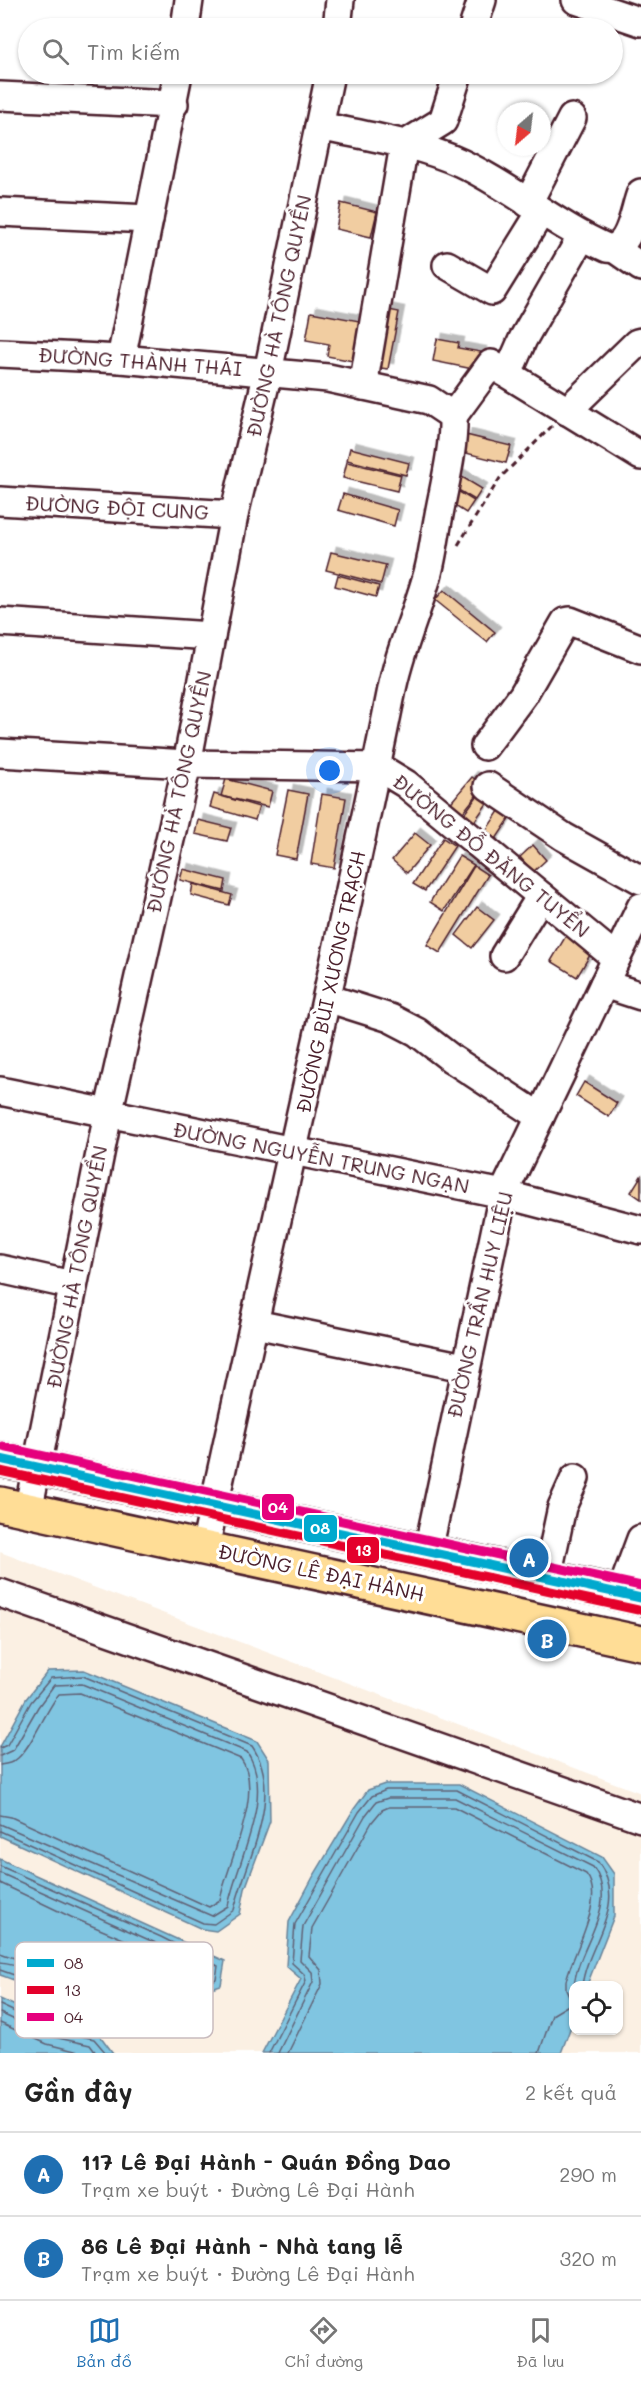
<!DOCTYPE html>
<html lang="vi">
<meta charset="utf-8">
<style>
:root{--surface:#fff;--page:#f2f2f2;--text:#222;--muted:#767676;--line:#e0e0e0;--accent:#1f6fb2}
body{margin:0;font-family:Mali,sans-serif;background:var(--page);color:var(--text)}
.controls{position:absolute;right:18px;bottom:18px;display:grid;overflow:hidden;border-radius:12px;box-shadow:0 2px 4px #0004}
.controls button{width:54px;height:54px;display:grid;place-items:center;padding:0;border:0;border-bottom:2px solid var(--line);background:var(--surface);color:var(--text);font:30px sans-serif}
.compass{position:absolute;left:497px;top:102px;width:54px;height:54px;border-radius:50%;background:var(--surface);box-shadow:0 2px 4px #0004;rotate:208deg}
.you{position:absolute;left:330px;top:771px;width:21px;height:21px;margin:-15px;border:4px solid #fff;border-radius:50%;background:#1a73e8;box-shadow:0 0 0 9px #1a73e833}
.badge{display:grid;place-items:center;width:39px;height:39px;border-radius:50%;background:var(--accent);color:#fff;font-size:20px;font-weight:700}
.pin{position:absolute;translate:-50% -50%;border:3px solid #fff;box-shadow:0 2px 6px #0006}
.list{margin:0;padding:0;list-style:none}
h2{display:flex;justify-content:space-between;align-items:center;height:78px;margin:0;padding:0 24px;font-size:26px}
h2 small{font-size:20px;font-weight:400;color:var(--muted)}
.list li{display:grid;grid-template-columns:39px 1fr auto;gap:18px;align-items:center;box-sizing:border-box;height:84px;padding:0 24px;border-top:2px solid var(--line)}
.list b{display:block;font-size:22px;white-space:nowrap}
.list p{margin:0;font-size:20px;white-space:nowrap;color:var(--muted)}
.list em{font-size:20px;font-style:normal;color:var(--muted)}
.icon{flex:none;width:33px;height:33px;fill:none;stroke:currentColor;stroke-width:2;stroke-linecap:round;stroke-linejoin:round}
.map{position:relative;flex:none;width:641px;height:2053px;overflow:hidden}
.search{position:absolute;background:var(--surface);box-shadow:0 2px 4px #0004;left:18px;right:18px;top:18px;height:66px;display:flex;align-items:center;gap:15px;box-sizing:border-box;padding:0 21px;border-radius:33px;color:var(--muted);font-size:22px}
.sheet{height:246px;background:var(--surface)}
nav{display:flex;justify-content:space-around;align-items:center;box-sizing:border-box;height:84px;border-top:2px solid var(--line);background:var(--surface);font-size:16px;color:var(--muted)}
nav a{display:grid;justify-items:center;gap:3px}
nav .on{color:var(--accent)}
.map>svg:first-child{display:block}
.built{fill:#fbf0e3;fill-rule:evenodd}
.water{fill:#80c5e1;stroke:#6a8398;stroke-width:1.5}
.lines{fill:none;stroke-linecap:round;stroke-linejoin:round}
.shore{stroke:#606174;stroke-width:1.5}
.building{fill:#f1cda1;stroke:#4a1f2b;stroke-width:1.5;filter:url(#shadow)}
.minor-casing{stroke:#4a1f2b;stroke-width:32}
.major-casing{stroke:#4a1f2b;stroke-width:38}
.path{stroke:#4a1f2b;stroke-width:3;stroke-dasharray:6 4.5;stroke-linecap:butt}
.minor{stroke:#fff;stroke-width:27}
.major{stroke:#ffdd96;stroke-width:33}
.bus-1-casing{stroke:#fff;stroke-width:14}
.bus-2-casing{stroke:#fff;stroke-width:14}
.bus-3-casing{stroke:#fff;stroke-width:14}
.bus-1{stroke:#00a9ce;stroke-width:9}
.bus-2{stroke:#e4002b;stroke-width:9}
.bus-3{stroke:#e5007d;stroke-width:9}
.labels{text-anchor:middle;stroke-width:6;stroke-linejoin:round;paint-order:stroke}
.street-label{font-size:20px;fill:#4a1f2b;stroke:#fff}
.key{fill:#fff;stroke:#c9bcbf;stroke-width:1.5}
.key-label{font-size:16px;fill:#4a1f2b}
.line-badge{stroke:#fff;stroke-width:2}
.badge-label{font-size:16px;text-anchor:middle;font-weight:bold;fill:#fff}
</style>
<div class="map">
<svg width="641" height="2053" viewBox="0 0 641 2053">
<defs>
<filter id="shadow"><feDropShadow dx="5.5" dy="-5.5" stdDeviation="0" flood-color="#0004"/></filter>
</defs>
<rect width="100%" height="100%" fill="#fff"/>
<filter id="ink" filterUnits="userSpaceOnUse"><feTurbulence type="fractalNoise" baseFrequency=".0167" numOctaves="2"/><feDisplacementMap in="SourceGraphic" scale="12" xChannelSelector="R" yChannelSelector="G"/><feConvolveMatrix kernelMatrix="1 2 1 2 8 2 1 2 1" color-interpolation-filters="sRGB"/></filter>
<g filter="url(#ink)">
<path class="built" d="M0 1552 641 1793V2053H0ZM574 1986H618V2030H574Z"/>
<g class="water">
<polygon points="84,1670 257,1741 269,1760 270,1821 245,1889 240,1914 216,1931 202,1929 0,1836 0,1747 26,1699 48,1671"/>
<polygon points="385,1784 459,1784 602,1857 614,1874 614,1916 587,1985 574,1986 573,2021 561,2053 262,2053 301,1979 286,1966 289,1922 313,1877 354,1809 368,1790"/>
<path d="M0 1859 225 1961 221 1985 208 1989 197 2008 199 2032C130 2031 64 1998 0 1975Z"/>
<polygon points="0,1999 53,2023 98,2033 113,2053 0,2053"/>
</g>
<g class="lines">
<g class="shore">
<path d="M0 1748 7 1745 31 1702 51 1678 83 1676 252 1746C285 1794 246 1860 234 1910L214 1924 203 1923 0 1831"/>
<path d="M0 1756 13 1750 38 1707 54 1685 82 1684 247 1752C276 1794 237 1861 228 1906L212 1916 0 1824"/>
<path d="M0 1765C7 1764 13 1763 18 1758 32 1746 45 1712 59 1694L80 1693 241 1759C265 1792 227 1864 220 1900L209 1907 11 1817 0 1815"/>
<path d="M0 1866 161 1937 218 1966 216 1979C196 1988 191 2001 192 2023L189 2026 142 2020 0 1970"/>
<path d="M0 1873 158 1944 210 1971 196 1982 184 2004V2017C149 2029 42 1965 0 1962"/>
<polyline points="0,1883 71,1917 154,1952 191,1972 172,2008 146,2004 0,1953"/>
<polyline points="0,2005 51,2029 94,2039 106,2053"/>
<polyline points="0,2013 49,2036 90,2045 96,2053"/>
<polyline points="0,2023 47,2044 83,2053"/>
<path d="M269 2053 306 1981 304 1974 292 1963 295 1924 359 1812 372 1796 386 1790H457L598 1862C630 1905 587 1943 582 1986"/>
<path d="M278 2053 313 1982 312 1972 300 1960 303 1926 365 1816 376 1802 388 1798H455L593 1867C621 1905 577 1947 574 1986"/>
<path d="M288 2053 322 1984 321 1970 309 1956 312 1928 372 1822 382 1810 389 1807H454L586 1874C607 1899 572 1953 566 1981V1990L572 2003 552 2015 539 2053"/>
</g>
</g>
<g class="building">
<polygon points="341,203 377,212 371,237 336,229"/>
<polygon points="384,309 399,312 388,369 373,367"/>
<polygon points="311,312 365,322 358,362 327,356 329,344 306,340"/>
<polygon points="437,339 459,343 458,348 481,352 478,370 433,361"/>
<polygon points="466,435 511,446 506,463 462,452"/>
<polygon points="350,448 409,463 406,475 347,460"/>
<polygon points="347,462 401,475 397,491 343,478"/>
<polygon points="457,474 482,489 475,500 450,485"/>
<polygon points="451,487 474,501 466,513 444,499"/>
<polygon points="343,494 398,510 394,526 338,510"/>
<polygon points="331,552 386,565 381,584 326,570"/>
<polygon points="338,575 379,586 376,597 335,586"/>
<polygon points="444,590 495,632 487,642 435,600"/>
<polygon points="472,777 484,786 460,816 448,806"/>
<polygon points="226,779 272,791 268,807 221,796"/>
<polygon points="483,788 493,795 469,829 459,821"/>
<polygon points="288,790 308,794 296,859 275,855"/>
<polygon points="214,794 259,807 255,820 210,807"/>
<polygon points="322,794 346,798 334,868 311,864"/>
<polygon points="503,805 514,812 490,848 479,841"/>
<polygon points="198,820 231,828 227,841 195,834"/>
<polygon points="415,833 430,845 407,873 392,860"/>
<polygon points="443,838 455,846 425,891 413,884"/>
<polygon points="533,845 546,860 533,872 520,857"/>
<polygon points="459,856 474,865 444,911 430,902"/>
<polygon points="474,866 488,875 440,953 427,945"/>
<polygon points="183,869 226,880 224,891 180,880"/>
<polygon points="193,884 232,895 229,905 191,895"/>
<polygon points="477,907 494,920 472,948 456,935"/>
<polygon points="567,934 593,950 577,977 551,961"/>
<polygon points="584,1082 617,1103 609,1117 576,1096"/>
<polygon points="641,1176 641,1199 631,1192"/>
</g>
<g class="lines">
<g class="minor-casing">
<g id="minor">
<polyline points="576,0 641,22"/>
<polyline points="185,28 189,0"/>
<polyline points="337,28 340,0"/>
<polyline points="473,28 482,0"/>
<polyline points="0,96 174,104"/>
<path d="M319 126C366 136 417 143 461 163 512 187 555 225 607 248 631 251 634 209 641 193"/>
<polyline points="528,203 572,118"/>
<polyline points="0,212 149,219"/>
<polyline points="615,249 641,267"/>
<polyline points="447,265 492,291 541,212"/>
<polyline points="0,353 121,359 328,378 429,400 453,416"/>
<polyline points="121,359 178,74"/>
<polyline points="508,373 523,339 582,236"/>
<polyline points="363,386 404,145 443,121 458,74"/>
<polyline points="567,411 637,343 641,342"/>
<polyline points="453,416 491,364 641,456"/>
<polyline points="0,501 234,515"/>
<polyline points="0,622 211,636"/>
<polyline points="485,746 523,695 565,622 570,621 641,649"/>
<polyline points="0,753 187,764 378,767 406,784 616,958"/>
<polyline points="488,786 564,837 641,880"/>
<polyline points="504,956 541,896"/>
<polyline points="604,984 641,996"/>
<polyline points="327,998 390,1018 417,1032 452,1059 540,1117"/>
<polyline points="0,1091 503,1194 641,1230"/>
<polyline points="0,1269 72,1285"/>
<polyline points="255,1324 464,1367"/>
<polyline points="28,1511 108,1114 187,764 234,515 268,372 330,74"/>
<path d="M205 1548C265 1263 334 980 391 694 398 655 414 620 425 583 432 563 434 540 438 520 444 486 454 450 453 416"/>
<polyline points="428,1551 503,1194 641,907"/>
<polyline points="547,1577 562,1507 575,1478"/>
<polyline points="0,1593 641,1818"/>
<polyline points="621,1593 641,1539"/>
</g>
</g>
<g class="major-casing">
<g id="major">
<polyline points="0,1459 641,1598"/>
<polyline points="0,1504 641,1643"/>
</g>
</g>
<polyline class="path" points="458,545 500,478 552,426"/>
<use href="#minor" class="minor"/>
<use href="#major" class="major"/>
<g class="bus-1-casing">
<polyline id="bus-1" points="0,1459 641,1598"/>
</g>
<g class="bus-2-casing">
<polyline id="bus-2" points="0,1471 638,1610"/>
</g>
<g class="bus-3-casing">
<polyline id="bus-3" points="3,1447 641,1586"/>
</g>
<use href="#bus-1" class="bus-1"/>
<use href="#bus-2" class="bus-2"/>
<use href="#bus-3" class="bus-3"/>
</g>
</g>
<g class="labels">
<g class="street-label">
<text transform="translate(279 316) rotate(-78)" y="7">ĐƯỜNG HÀ TÔNG QUYỀN</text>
<text transform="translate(140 362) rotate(4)" y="7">ĐƯỜNG THÀNH THÁI</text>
<text transform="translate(117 508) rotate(3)" y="7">ĐƯỜNG ĐỘI CUNG</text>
<text transform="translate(179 792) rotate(-78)" y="7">ĐƯỜNG HÀ TÔNG QUYỀN</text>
<text transform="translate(491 856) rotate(39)" y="7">ĐƯỜNG ĐỖ ĐĂNG TUYỂN</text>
<text transform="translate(331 982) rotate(-78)" y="7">ĐƯỜNG BÙI XƯƠNG TRẠCH</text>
<text transform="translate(321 1158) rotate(11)" y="7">ĐƯỜNG NGUYỄN TRUNG NGẠN</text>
<text transform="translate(77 1267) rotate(-79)" y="7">ĐƯỜNG HÀ TÔNG QUYỀN</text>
<text transform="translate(480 1305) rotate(-77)" y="7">ĐƯỜNG TRẦN HUY LIỆU</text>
<text transform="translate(321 1573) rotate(12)" y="7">ĐƯỜNG LÊ ĐẠI HÀNH</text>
</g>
</g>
<rect x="15" y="1942" width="198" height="96" rx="9" class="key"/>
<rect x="27" y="1959" width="27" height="8" fill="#00a9ce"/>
<rect x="27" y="1986" width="27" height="8" fill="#e4002b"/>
<rect x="27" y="2013" width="27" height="8" fill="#e5007d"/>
<g class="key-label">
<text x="64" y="1969">08</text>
<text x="64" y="1996">13</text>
<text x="64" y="2023">04</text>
</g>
<g class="line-badge">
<rect x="261" y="1493" width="34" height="28" rx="6" fill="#e5007d"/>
<rect x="303" y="1514" width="35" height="29" rx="6" fill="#00a9ce"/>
<rect x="346" y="1536" width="34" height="28" rx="6" fill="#e4002b"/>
</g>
<g class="badge-label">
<text x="278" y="1513">04</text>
<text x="320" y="1534">08</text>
<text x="363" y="1556">13</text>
</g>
</svg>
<div class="controls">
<button><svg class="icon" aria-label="locate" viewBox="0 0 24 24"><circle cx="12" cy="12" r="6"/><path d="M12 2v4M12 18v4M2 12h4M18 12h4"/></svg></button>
</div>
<svg class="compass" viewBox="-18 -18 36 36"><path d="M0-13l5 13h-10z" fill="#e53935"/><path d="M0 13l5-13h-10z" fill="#767676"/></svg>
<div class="you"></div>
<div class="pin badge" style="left:529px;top:1558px">A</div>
<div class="pin badge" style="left:547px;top:1639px">B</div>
<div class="search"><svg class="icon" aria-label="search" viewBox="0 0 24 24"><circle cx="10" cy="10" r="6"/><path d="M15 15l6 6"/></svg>Tìm kiếm</div>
</div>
<section class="sheet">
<h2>Gần đây<small>2 kết quả</small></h2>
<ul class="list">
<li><span class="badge">A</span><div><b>117 Lê Đại Hành - Quán Đồng Dao</b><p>Trạm xe buýt · Đường Lê Đại Hành</p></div><em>290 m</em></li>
<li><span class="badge">B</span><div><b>86 Lê Đại Hành - Nhà tang lễ</b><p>Trạm xe buýt · Đường Lê Đại Hành</p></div><em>320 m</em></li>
</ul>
</section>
<nav>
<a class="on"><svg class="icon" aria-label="map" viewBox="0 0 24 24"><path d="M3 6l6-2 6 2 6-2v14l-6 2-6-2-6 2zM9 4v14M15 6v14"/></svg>Bản đồ</a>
<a><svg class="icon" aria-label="directions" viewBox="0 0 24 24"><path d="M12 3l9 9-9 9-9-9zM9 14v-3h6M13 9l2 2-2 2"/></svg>Chỉ đường</a>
<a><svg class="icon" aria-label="saved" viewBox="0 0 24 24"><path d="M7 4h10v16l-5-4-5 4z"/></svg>Đã lưu</a>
</nav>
